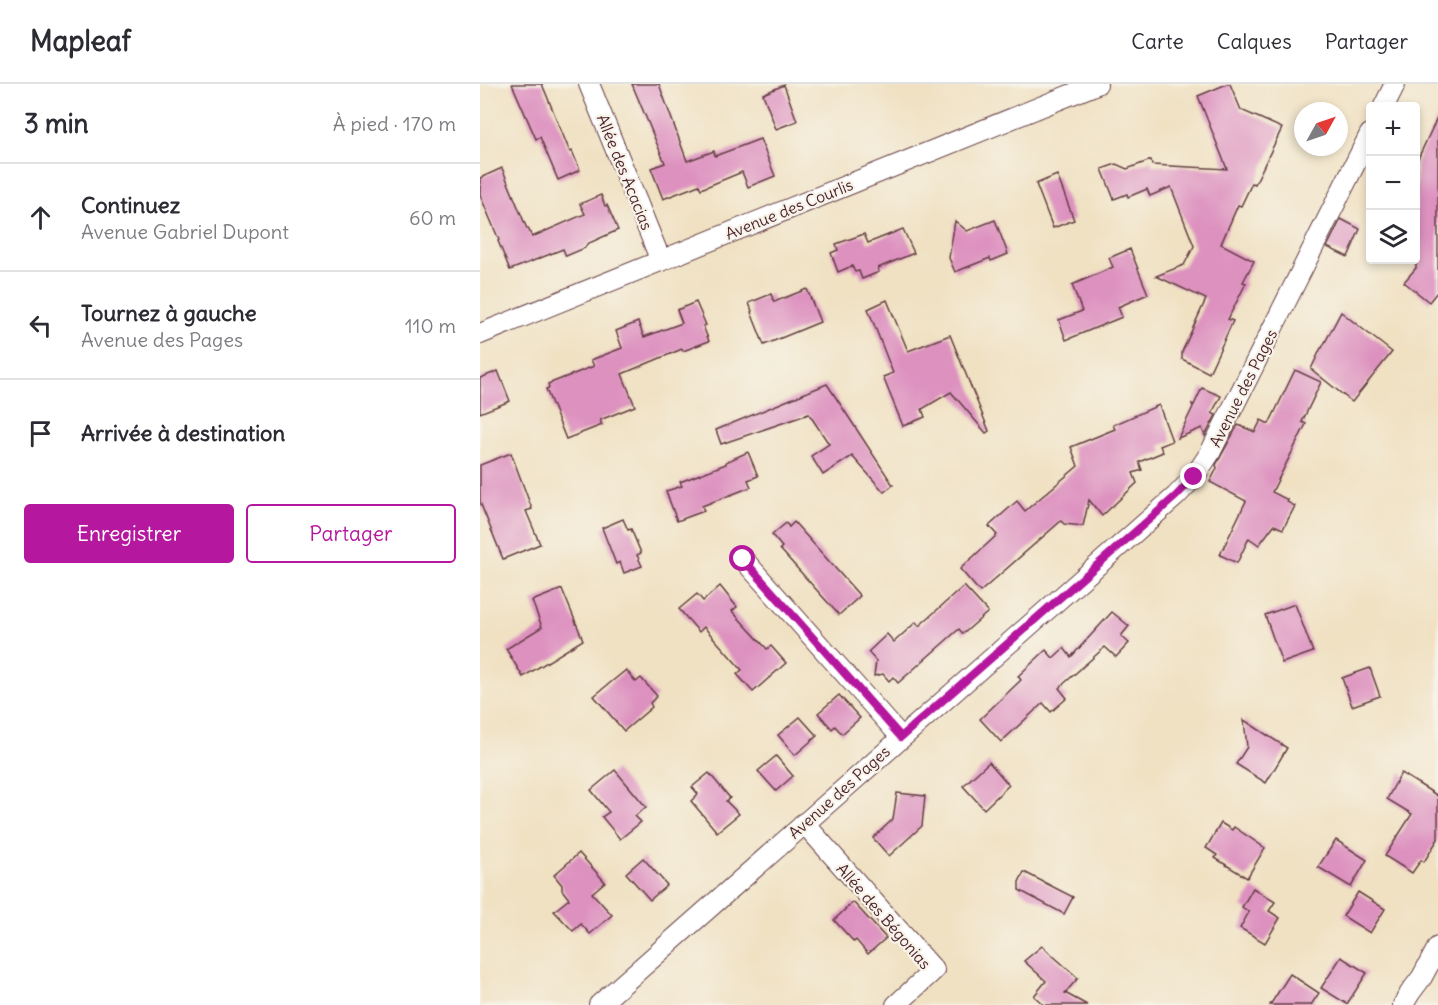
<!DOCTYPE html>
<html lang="fr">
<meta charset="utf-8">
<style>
:root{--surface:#fff;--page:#f2f2f3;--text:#2b2b33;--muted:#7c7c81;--line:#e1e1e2;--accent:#b5179e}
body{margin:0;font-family:Delius,sans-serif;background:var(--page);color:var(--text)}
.controls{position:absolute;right:18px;top:18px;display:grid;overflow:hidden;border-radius:6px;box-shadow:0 3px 9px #0003}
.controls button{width:54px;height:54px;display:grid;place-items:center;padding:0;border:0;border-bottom:2px solid var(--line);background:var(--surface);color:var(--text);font:30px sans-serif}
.compass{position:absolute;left:814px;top:18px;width:54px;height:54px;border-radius:50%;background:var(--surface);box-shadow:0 3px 9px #0003;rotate:50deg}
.stop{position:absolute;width:18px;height:18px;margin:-14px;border:4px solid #b5179e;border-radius:50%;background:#fff}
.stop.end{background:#b5179e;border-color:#fff;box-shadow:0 2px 6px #0008}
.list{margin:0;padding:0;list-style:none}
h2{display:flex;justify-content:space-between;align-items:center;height:78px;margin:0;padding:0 24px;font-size:26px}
h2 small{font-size:20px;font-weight:400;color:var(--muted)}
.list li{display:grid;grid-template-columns:39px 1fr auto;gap:18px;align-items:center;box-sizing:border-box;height:108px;padding:0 24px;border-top:2px solid var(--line)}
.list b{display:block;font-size:22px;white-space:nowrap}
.list p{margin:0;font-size:20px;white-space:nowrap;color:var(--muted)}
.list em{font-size:20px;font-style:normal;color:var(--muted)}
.actions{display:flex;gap:12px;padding:18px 24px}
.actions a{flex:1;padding:14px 0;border:2px solid var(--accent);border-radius:6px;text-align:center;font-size:21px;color:var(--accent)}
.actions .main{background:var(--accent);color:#fff}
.icon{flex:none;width:33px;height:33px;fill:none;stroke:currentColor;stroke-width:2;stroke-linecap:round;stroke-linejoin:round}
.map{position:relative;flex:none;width:958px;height:921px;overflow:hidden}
header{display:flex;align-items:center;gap:36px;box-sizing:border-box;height:84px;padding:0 30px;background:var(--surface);border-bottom:2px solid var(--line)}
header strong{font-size:28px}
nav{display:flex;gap:33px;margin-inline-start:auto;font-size:21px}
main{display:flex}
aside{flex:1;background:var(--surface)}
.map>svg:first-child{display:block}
.building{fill:#dd91bf}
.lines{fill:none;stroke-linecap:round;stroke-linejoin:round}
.minor-casing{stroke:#633c42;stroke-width:22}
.minor{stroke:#fff;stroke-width:20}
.route{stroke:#b5179e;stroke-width:8}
.labels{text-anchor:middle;stroke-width:4.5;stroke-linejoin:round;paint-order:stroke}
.street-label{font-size:16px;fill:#4a1f2b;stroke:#f7f3e8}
</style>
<header>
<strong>Mapleaf</strong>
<nav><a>Carte</a><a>Calques</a><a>Partager</a></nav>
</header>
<main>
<aside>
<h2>3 min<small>À pied · 170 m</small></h2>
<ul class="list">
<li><svg class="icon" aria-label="ahead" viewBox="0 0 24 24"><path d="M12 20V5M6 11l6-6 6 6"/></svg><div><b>Continuez</b><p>Avenue Gabriel Dupont</p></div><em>60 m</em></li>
<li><svg class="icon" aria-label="left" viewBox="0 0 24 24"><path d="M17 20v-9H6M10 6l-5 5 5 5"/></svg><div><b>Tournez à gauche</b><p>Avenue des Pages</p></div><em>110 m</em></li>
<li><svg class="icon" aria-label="arrive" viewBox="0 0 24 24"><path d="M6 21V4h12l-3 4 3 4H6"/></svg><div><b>Arrivée à destination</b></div></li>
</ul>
<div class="actions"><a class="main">Enregistrer</a><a>Partager</a></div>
</aside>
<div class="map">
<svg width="958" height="921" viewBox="0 0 958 921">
<rect width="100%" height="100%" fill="#f7f3e8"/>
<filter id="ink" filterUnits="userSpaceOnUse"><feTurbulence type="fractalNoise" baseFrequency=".0167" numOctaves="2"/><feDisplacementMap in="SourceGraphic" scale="12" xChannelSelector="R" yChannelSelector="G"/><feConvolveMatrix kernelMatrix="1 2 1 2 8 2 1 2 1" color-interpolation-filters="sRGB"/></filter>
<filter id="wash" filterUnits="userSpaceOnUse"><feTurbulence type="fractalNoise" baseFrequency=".008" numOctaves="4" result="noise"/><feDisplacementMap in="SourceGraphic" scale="24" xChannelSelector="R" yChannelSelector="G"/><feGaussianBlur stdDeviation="1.35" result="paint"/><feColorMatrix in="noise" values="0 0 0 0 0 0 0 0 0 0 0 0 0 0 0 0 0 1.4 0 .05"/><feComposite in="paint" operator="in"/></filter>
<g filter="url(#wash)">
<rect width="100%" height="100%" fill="#f0e1c3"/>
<g id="blocks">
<g class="building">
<polygon points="32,0 62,0 90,68 92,67 100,86 78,96 60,53 56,55"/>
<polygon points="152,0 179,0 207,77 234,67 235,72 280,55 295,92 268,103 262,88 221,105 219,101 183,115 171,84 185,79"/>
<polygon points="747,0 750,0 761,26 802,44 775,100 772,99 761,122 758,121 741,160 774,177 763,198 766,199 748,235 753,237 729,289 702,275 702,268 726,215 676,192 704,181 714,162 691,103 670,112 667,105 648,113 647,110 634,115 622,85 636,80 647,85 671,76 672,81 747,85 718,12"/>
<polygon points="304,1 317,37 296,45 283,10"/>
<polygon points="958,32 958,207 949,218 924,198 936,184 936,79"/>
<polygon points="22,84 47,145 48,144 52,153 105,130 100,120 121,111 125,122 127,121 138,146 107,160 105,164 86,172 83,165 30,186 18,157 19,156 0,111 0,94"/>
<polygon points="577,91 594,136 573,144 556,100"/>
<polygon points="861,135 880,145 868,173 847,163"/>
<polygon points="515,136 528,170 511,177 510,174 475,188 469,174 475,137 487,147"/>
<polygon points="423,145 434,169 398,184 399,188 382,195 379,187 375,188 372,182 358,188 351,169 358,166 356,160 384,150 388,159"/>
<polygon points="650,165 668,210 638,223 642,233 586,256 579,236 602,227 592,201 633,183 629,174"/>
<polygon points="327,205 340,238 284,261 271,228 272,227 269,219 291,210 294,218"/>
<polygon points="407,216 428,267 470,251 509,347 506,349 471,308 442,325 445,333 423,342 403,293 413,289 388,225"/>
<polygon points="216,218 226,241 223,242 229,257 203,267 202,265 142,290 155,322 120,336 122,341 86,355 66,305 69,304 68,300 114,282 111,276 142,264 136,247 158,238 164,253 202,239 197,226"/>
<polygon points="861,228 912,268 872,318 831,285 841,264 842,264"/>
<polygon points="815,286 841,298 822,338 826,340 792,408 808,416 807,418 815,422 803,445 794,441 779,461 769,454 757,479 740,471 766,417 730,398 737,384 736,381 758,341 775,348 781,336 789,340"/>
<polygon points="18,287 30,317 0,329 0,294"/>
<polygon points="347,300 413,401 404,408 372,372 343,391 331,372 349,360 329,330 241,360 236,346"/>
<polygon points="722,304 741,312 732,329 736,331 725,352 722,344 698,354 713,323 712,320 714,321"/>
<polygon points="679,321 692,357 680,362 683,368 659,378 662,386 653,389 657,399 622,432 609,416 603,442 584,440 581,437 500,508 480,485 517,451 509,442 537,417 545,427 598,382 591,363 635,345 633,341"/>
<polygon points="268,368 278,392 268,396 271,403 222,422 224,427 197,437 186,407 202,402 200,398 246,380 246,378"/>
<polygon points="31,369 52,425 46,427 60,460 23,475 0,418 0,381"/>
<polygon points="143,435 148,446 151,445 161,469 157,471 162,482 144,489 140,478 136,480 122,444"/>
<polygon points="314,438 380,512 359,531 300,465 302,463 292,451 306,439 309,443"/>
<polygon points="240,502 257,523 252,527 287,565 291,562 306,579 273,608 257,590 262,586 224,543 219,548 199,525 217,510 223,517"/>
<polygon points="484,502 508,528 483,550 479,545 418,599 413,593 409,597 403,590 394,592 396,577 388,568 407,550 414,558 436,538 439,542"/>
<polygon points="82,505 103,556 43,593 26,565 62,543 52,517"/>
<polygon points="815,520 833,568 802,579 785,531"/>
<polygon points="632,528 649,542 641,552 649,559 636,573 625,563 579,604 587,614 571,628 563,619 521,658 500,635 541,596 538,592 566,566 573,574 584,564 591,573"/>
<polygon points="890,584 900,612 872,622 862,594"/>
<polygon points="146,586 156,598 161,594 177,612 170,619 172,623 144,647 114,612"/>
<polygon points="359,611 380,634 362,650 355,642 352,645 338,629"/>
<polygon points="320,633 337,652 315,671 298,651"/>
<polygon points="764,636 807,664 786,699 756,680 767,663"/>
<polygon points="296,672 313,692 296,707 278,687"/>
<polygon points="509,678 529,701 504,725 483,702"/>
<polygon points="135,686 166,723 155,732 161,738 140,755 122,733 129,728 111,706"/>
<polygon points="229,689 250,714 246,717 259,730 237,748 211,717 218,710 212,703"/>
<polygon points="921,689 958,712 958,755 944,778 941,776 932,789 905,772 932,730 907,715"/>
<polygon points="417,709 445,712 442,742 409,772 393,754 413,735"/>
<polygon points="741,739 752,746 754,743 785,764 767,794 735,774 737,771 726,764"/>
<polygon points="856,756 887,776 871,803 838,783"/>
<polygon points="99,769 125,798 112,809 132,831 110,850 101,840 93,847 74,827 89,815 82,806 82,801 74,791"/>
<polygon points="163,774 187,801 170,816 146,789"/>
<polygon points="544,788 593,813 584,830 539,806 539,798"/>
<polygon points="773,804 795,818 789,827 800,834 785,859 760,844 769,828 762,823"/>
<polygon points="878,808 905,825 890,849 863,832"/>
<polygon points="373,818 406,854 388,870 376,856 374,858 354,836"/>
<polygon points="562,862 598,894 585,909 607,921 564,921 554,912 566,897 544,877"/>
<polygon points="861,873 887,889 867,920 841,904"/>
<polygon points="810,890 839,909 831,921 790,921"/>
</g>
</g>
</g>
<g filter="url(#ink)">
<use href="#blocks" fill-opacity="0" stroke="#633c42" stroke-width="1.5"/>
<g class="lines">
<g class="minor-casing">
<g id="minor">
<polyline points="109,0 181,177"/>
<polyline points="904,22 915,0"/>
<polyline points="0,250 617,0"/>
<polyline points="263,475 421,653"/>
<polyline points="324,739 454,886 416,921"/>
<polyline points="119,921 696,412 714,393 730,369 890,50"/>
<polyline points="923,921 930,909 942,893 958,863"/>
</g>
</g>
<use href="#minor" class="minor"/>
</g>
</g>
<g class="lines" filter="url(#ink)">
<polyline class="route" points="263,475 421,653 696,412 714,393"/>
</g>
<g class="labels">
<g class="street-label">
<text transform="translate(145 88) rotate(68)" y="6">Allée des Acacias</text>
<text transform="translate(309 125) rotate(-22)" y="6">Avenue des Courlis</text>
<text transform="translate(763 304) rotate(-63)" y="6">Avenue des Pages</text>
<text transform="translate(359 708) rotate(-42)" y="6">Avenue des Pages</text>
<text transform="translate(404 832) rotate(49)" y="6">Allée des Bégonias</text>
</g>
</g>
</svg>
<div class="controls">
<button>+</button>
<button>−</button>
<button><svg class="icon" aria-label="layers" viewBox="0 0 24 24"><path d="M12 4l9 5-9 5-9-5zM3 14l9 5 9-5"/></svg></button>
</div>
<svg class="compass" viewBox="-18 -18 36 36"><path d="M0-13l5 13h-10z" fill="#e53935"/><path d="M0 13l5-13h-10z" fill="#7c7c81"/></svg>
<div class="stop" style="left:263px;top:475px"></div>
<div class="stop end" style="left:714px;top:393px"></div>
</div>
</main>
